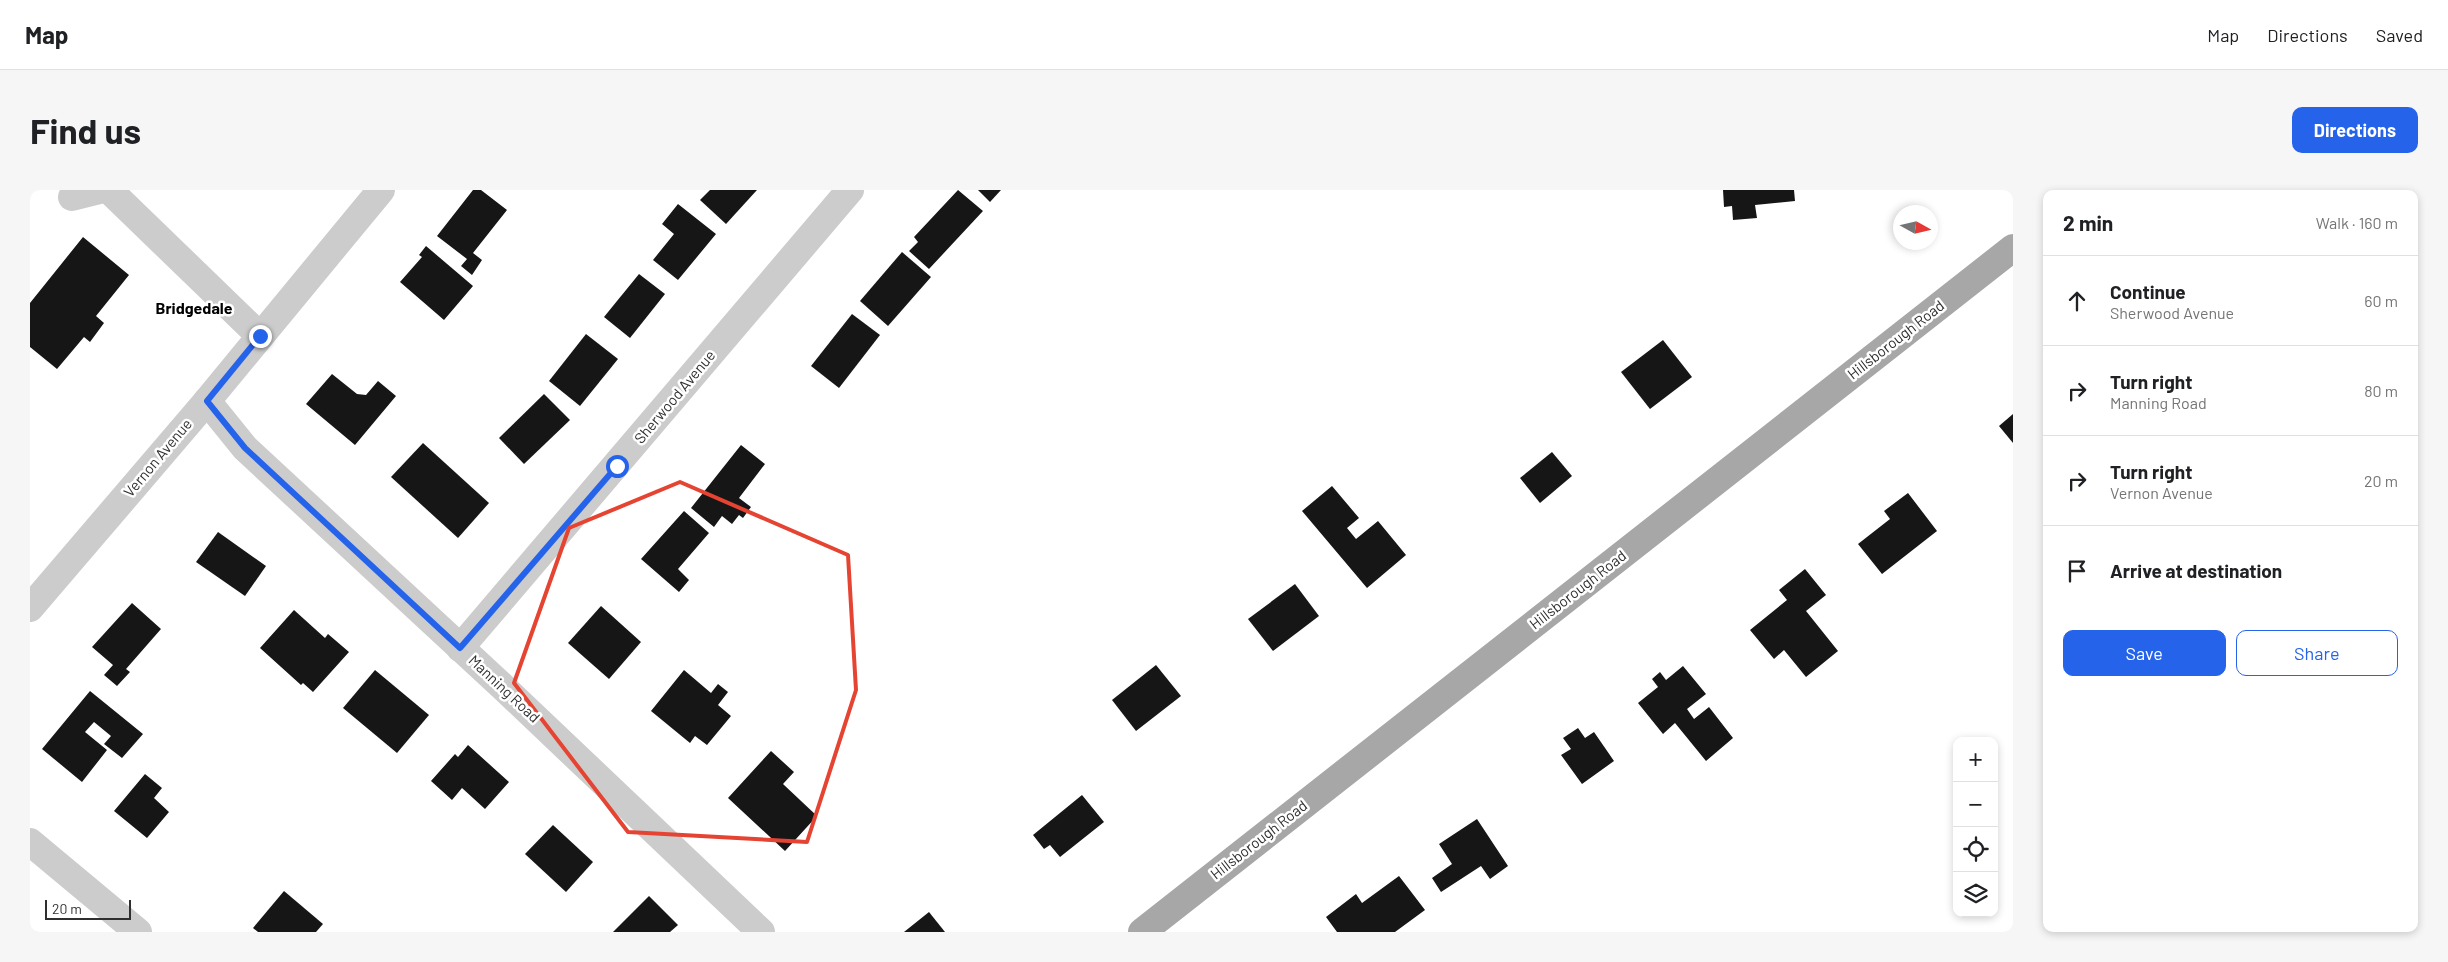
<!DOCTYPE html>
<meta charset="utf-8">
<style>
:root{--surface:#fff;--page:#f6f6f6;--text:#202124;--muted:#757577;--line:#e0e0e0;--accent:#2563eb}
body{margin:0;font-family:Barlow,sans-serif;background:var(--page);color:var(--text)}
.controls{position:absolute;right:15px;bottom:15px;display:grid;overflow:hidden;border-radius:10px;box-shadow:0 2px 8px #0003}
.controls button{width:45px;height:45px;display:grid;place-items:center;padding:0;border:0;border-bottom:1px solid var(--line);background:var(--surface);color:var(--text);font:25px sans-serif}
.compass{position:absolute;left:1863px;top:15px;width:45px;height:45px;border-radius:50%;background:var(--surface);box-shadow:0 2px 8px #0003;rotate:98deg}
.scale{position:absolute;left:15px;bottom:12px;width:86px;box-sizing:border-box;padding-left:5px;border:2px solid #2f2f2f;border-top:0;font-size:14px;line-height:18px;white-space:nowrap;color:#2f2f2f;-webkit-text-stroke:4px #fff;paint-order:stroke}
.stop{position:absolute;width:15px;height:15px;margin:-11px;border:4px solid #2563eb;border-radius:50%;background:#fff}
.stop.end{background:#2563eb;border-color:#fff;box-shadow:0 1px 5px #0008}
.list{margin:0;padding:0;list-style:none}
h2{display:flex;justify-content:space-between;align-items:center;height:65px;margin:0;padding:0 20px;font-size:21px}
h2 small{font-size:16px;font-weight:400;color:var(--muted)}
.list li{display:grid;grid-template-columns:32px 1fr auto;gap:15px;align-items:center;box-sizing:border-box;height:90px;padding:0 20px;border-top:1px solid var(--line)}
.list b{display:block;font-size:19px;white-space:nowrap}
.list p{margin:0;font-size:16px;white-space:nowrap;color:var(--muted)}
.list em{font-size:16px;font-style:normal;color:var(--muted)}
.actions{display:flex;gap:10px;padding:15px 20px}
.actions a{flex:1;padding:11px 0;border:1px solid var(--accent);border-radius:10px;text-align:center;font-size:18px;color:var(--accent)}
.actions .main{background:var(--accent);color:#fff}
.icon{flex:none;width:28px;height:28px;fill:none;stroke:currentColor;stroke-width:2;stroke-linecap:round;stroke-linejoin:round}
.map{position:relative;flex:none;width:1983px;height:742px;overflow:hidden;border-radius:10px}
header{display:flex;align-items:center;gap:30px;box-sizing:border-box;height:70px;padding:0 25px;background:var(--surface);border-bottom:1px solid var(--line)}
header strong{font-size:24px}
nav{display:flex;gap:28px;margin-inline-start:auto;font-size:18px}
.intro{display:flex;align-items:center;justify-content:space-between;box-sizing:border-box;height:120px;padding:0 30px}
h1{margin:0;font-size:35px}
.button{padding:12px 22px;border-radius:10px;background:var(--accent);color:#fff;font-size:18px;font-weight:700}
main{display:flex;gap:30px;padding:0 30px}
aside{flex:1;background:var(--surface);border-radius:10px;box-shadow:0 2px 8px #0003}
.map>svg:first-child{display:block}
.building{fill:#161616}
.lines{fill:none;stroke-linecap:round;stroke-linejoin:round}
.street{stroke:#ccc;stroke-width:28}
.primary{stroke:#a7a7a7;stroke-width:28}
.route{stroke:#2563eb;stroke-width:6}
.marked{fill:none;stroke:#e64432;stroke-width:4;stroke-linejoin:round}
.labels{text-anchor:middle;stroke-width:5;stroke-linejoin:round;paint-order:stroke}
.street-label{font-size:15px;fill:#2f2f2f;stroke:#fff}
.neighbourhood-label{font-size:16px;font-weight:bold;fill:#000;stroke:#fff}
</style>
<header>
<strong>Map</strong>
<nav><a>Map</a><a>Directions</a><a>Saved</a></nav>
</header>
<div class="intro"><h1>Find us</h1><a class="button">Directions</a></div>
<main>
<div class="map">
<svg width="1983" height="742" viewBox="0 0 1983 742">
<rect width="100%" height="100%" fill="#fff"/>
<g class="building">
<polygon points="443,0 451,0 477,20 443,63 452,70 442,85 431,76 437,69 407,46"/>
<polygon points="680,0 727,0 696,34 670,10"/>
<polygon points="928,0 953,21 899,79 879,61 888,52 884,47"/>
<polygon points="948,0 971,0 960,12"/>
<polygon points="1693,0 1764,0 1765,11 1725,15 1727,28 1703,30 1702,16 1694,17"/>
<polygon points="648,14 686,44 648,90 623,70 644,44 632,34"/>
<polygon points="53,47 99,85 66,126 74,133 60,152 54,147 27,179 0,157 0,113"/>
<polygon points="396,56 443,96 414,130 370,92 392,67 389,65"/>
<polygon points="872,62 901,87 858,136 830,111"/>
<polygon points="609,84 635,104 600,148 574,127"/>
<polygon points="822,124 850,145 809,198 781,176"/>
<polygon points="556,144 588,169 550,216 519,191"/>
<polygon points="1633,150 1662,187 1620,219 1591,182"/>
<polygon points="302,184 327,204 336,205 348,191 366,206 325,255 276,214"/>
<polygon points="514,204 540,230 494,274 469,248"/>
<polygon points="1983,224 1983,253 1969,236"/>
<polygon points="393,253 459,313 428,348 361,287"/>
<polygon points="711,255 735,274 709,308 721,317 713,328 709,325 702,334 692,326 684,337 661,318"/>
<polygon points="1522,262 1542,286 1510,313 1490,288"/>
<polygon points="1302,296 1329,328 1317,338 1326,349 1348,331 1376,365 1337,398 1272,321"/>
<polygon points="1878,303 1907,341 1852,384 1828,354 1860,329 1854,321"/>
<polygon points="654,321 679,343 648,379 659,390 649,402 611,369"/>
<polygon points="188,342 236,376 215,406 166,372"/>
<polygon points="1775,379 1796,405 1776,421 1808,461 1776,487 1754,460 1744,469 1720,440 1757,410 1749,400"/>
<polygon points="1265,394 1289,426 1243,461 1218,429"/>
<polygon points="102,413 131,439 96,479 100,482 87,496 74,485 83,475 62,457"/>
<polygon points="571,416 611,452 579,489 538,453"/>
<polygon points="264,420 295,448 298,444 319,462 283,502 273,493 271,495 230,458"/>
<polygon points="1126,475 1151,506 1106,541 1082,510"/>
<polygon points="1653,476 1676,504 1657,519 1664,529 1679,517 1703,548 1676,571 1645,533 1633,544 1608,513 1628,497 1622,489 1630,482 1636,490"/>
<polygon points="345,480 399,525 367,563 313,518"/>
<polygon points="654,480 681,503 688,494 698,502 688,515 701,526 677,555 665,546 660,553 621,521"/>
<polygon points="60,501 113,544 92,568 74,554 81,546 64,532 55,542 77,560 52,592 12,559"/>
<polygon points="1548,538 1555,548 1564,542 1584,571 1552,594 1531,565 1541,559 1533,548"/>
<polygon points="438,555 479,592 455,619 432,598 422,610 401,591 425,564 428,567"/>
<polygon points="741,561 764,582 753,594 787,626 755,661 698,608"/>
<polygon points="115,584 132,598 124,608 139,622 117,648 84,621"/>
<polygon points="1052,605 1074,632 1030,667 1020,655 1014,659 1003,645"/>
<polygon points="1447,629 1478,676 1460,689 1451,676 1411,702 1402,688 1422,674 1409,654"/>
<polygon points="523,635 563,672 536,702 495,664"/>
<polygon points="1369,686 1395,720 1365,742 1307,742 1296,727 1326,704 1332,713"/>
<polygon points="254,701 293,734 286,742 228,742 223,738"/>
<polygon points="619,706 648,735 640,742 583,742"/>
<polygon points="899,722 915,742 874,742"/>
</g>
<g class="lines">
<g class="street">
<polyline points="79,0 230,146"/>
<polyline points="42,7 70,0"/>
<polyline points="177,211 215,258 474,498 731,742"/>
<polyline points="0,418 177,211 351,0"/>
<polyline points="430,458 820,0"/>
<polyline points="0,652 108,742"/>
</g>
<polyline class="primary" points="1112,742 1983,58"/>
</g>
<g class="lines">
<polyline class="route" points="230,146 177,211 215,258 430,458 587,276"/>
</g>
<path class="marked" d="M650 292 818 365 826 500 777 652 598 642 484 493 539 338Z"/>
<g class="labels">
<g class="street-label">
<text transform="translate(1866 150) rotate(-38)" y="5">Hillsborough Road</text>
<text transform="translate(645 207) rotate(-50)" y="5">Sherwood Avenue</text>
<text transform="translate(128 268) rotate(-50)" y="5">Vernon Avenue</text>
<text transform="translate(1548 400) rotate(-38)" y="5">Hillsborough Road</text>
<text transform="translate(474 499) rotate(43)" y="5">Manning Road</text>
<text transform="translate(1229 650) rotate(-38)" y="5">Hillsborough Road</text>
</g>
<g class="neighbourhood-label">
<text x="164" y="124">Bridgedale</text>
</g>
</g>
</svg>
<div class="controls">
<button>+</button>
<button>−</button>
<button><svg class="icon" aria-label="locate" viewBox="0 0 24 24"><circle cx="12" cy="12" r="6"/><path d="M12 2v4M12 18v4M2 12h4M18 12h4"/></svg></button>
<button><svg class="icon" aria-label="layers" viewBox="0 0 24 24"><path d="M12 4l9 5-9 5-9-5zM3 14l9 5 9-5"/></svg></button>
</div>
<svg class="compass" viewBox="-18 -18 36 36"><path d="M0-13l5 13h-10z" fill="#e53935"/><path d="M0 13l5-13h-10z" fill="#757577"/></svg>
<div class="scale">20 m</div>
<div class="stop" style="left:587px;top:276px"></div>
<div class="stop end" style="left:230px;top:146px"></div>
</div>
<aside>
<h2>2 min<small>Walk · 160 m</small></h2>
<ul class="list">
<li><svg class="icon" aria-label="ahead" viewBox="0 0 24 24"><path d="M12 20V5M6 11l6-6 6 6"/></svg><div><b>Continue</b><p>Sherwood Avenue</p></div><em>60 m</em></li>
<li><svg class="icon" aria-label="right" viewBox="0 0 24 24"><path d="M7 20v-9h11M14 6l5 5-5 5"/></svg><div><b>Turn right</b><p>Manning Road</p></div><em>80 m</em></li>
<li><svg class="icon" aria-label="right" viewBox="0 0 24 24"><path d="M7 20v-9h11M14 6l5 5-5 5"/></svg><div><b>Turn right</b><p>Vernon Avenue</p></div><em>20 m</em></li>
<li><svg class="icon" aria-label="arrive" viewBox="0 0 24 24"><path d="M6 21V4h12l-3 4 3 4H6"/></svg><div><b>Arrive at destination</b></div></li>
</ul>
<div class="actions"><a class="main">Save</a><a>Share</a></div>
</aside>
</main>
